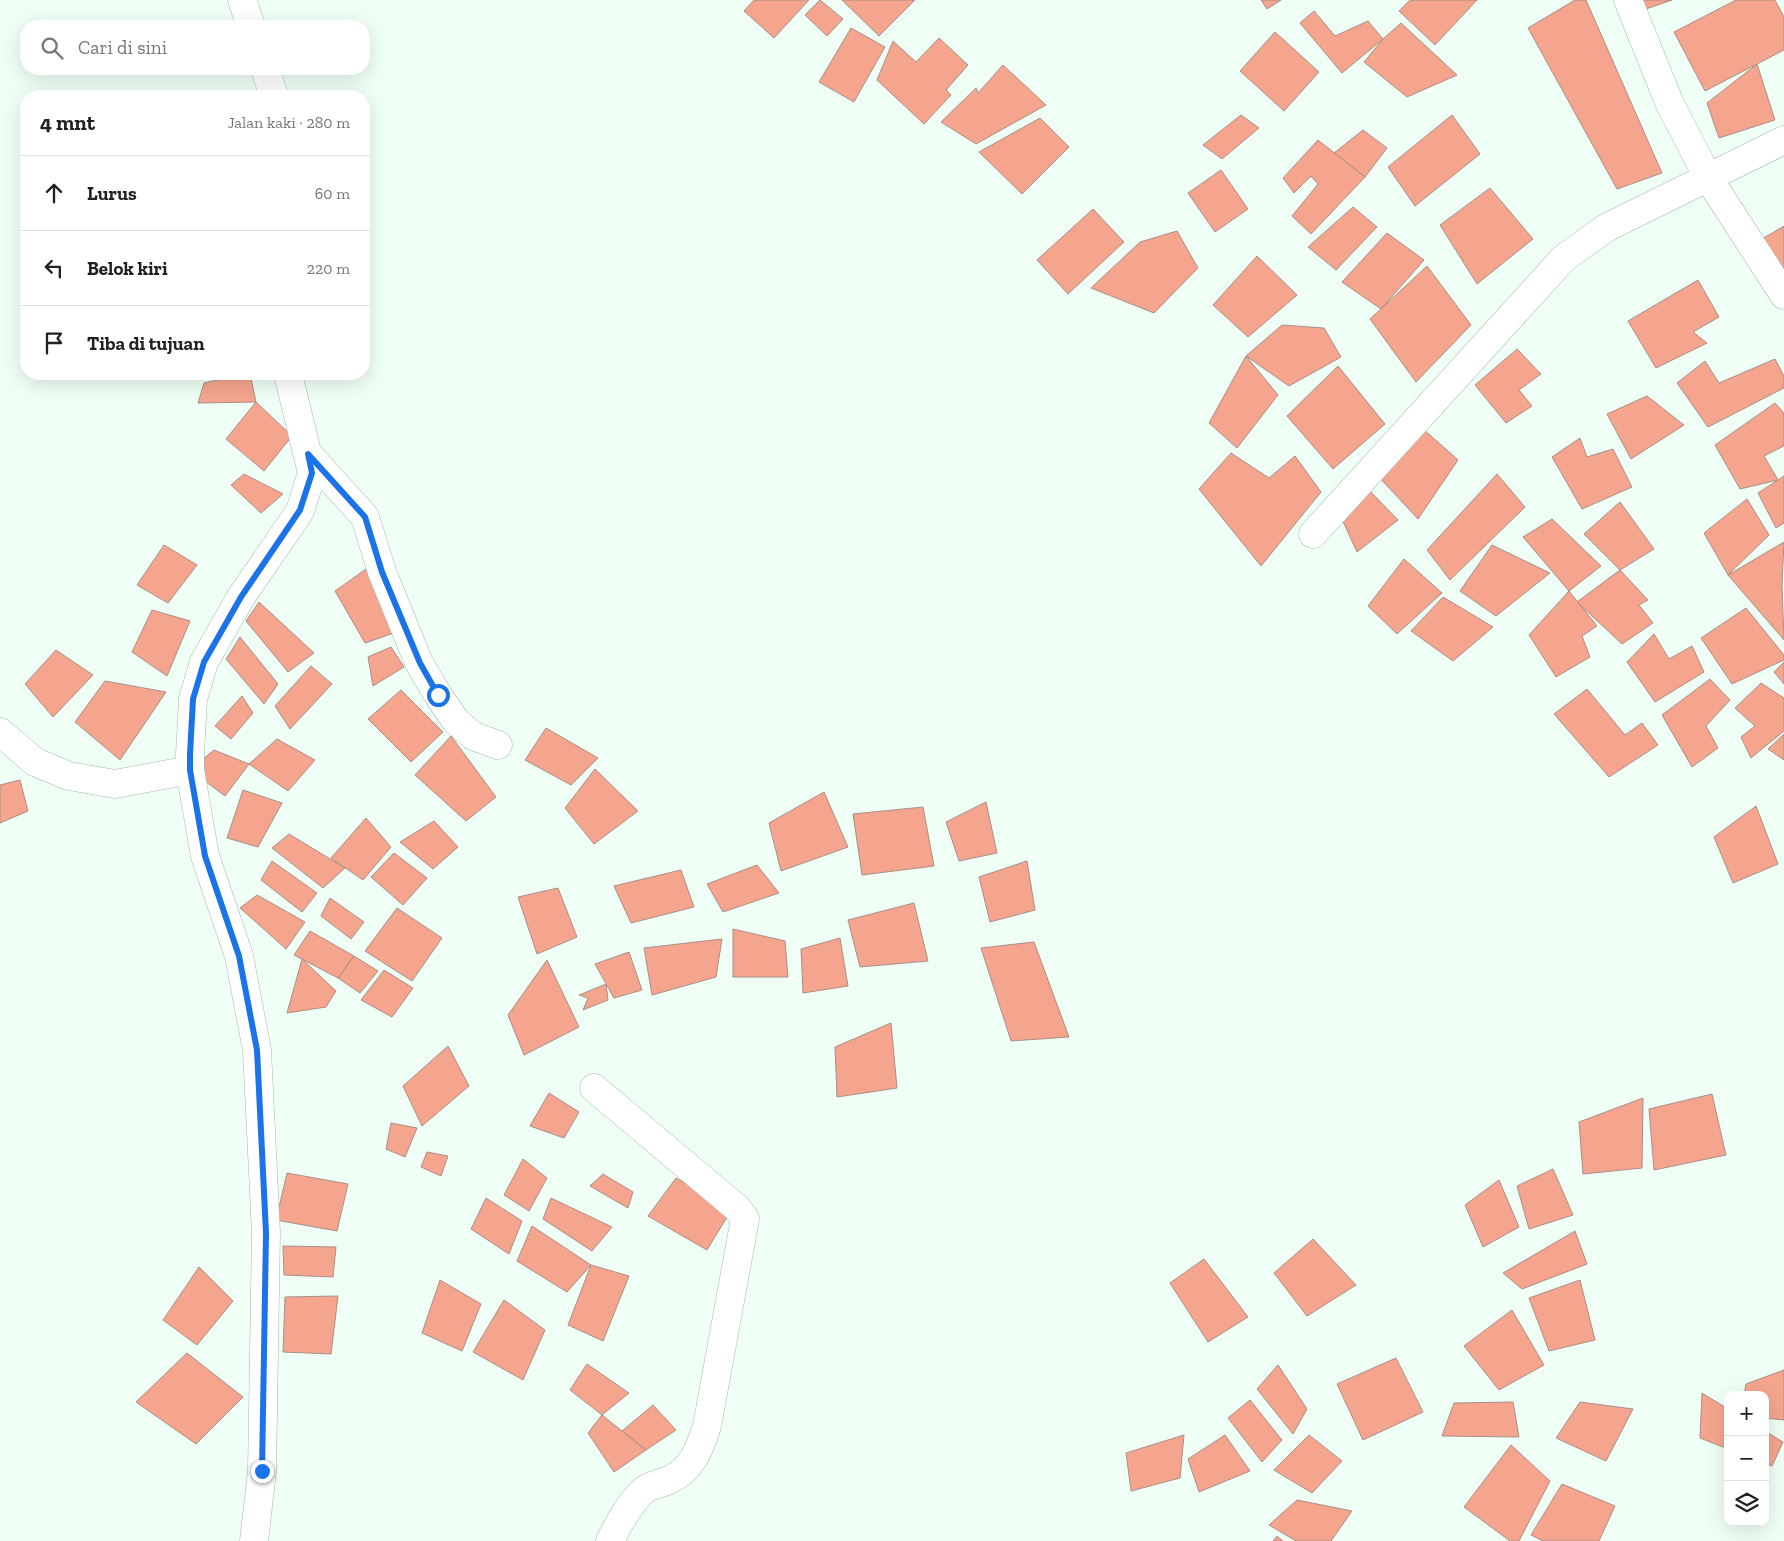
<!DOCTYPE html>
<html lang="id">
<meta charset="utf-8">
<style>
:root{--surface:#fff;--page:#f6f6f6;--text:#202124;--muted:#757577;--line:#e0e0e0}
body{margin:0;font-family:"Zilla Slab",serif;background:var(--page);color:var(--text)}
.controls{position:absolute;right:15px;bottom:15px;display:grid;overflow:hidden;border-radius:10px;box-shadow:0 5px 20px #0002}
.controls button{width:45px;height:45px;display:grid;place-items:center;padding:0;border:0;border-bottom:1px solid var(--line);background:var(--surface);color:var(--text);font:25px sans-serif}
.stop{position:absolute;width:15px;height:15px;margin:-11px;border:4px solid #1a73e8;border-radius:50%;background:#fff}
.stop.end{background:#1a73e8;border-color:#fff;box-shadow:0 1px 5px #0008}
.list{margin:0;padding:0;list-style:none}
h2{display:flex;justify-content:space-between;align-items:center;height:65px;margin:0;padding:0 20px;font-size:21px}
h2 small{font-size:16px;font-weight:400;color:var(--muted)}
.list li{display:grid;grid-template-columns:32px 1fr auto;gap:15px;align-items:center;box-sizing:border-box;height:75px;padding:0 20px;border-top:1px solid var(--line)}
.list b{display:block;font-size:19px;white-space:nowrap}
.list em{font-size:16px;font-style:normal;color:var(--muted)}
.icon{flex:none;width:28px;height:28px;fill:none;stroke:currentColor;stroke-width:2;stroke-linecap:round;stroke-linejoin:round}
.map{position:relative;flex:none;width:1784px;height:1541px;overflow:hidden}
.search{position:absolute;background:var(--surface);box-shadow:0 5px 20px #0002;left:20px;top:20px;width:350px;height:55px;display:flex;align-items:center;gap:12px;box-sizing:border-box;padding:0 18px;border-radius:20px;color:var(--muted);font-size:19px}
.panel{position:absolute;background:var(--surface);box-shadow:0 5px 20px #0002;left:20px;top:90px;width:350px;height:290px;border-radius:20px}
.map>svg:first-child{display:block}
.building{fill:#f5a58e;stroke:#a98e86}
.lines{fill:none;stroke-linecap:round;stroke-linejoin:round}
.street-casing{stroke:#a1baac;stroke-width:29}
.secondary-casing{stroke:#a1baac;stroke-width:29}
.street{stroke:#fff;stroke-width:28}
.secondary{stroke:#fff;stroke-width:28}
.route{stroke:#1a73e8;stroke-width:6}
</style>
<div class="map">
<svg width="1784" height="1541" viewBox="0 0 1784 1541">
<rect width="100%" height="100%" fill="#effff6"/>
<g class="building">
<polygon points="754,0 809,0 774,38 744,11"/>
<polygon points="820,0 843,19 827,36 805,15"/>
<polygon points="842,0 915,0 879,36"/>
<polygon points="1261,0 1281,0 1267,9"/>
<polygon points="1410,0 1477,0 1435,45 1399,11"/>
<polygon points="1575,0 1586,0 1662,173 1617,189 1528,28"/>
<polygon points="1635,0 1672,0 1640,11"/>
<polygon points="1736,0 1775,0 1784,17 1784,50 1705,91 1674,32"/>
<polygon points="1314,11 1335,36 1368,21 1383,39 1342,73 1300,23"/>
<polygon points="1401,23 1457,75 1407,97 1364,62 1383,39"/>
<polygon points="851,28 885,47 854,102 819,82"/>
<polygon points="1275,32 1319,72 1284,111 1240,71"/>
<polygon points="939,38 968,65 946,90 951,95 924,124 877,80 893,41 916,62"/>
<polygon points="1757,64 1775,120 1719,138 1707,103"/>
<polygon points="1003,65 1046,105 976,144 941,122 976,88 978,93"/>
<polygon points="1241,115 1259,128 1222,159 1203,145"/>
<polygon points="1452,115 1480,154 1415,206 1388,167"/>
<polygon points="1040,118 1069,147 1022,194 979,152"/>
<polygon points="1363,130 1387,148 1365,177 1334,153"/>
<polygon points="1318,140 1365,177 1311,234 1292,216 1318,184 1311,176 1294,193 1283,178"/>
<polygon points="1221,170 1248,209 1215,232 1188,193"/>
<polygon points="1490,188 1533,239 1477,284 1440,225"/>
<polygon points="1353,207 1377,227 1336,270 1308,247"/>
<polygon points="1093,209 1124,242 1068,294 1037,260"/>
<polygon points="1784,226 1784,287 1757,242"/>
<polygon points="1177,231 1198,268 1154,313 1091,288 1140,242"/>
<polygon points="1387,233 1424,260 1381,309 1342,282"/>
<polygon points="1257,256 1297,295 1248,337 1213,305"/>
<polygon points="1427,266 1471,325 1416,382 1370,319"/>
<polygon points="1698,280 1719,317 1693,332 1707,343 1656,368 1628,321"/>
<polygon points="1282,325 1324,328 1341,357 1289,386 1246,356"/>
<polygon points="1517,349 1541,374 1519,390 1532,406 1506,423 1475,385"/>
<polygon points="1246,356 1278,395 1237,448 1209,423"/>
<polygon points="1775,359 1784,376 1784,388 1708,427 1677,383 1705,361 1719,383"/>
<polygon points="1338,366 1385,424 1333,469 1287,416"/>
<polygon points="244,374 250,374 256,402 198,403 204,383"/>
<polygon points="1647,396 1684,425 1631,459 1607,414"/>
<polygon points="256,402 292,436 264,471 226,439"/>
<polygon points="1775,403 1784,413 1784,446 1764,456 1778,480 1740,489 1715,445"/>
<polygon points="1422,428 1458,460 1418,519 1378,476"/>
<polygon points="1580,438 1587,457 1613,449 1632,487 1582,509 1552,457"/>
<polygon points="1231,453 1269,478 1295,456 1321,492 1261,566 1199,489"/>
<polygon points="244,474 283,494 261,513 231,485"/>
<polygon points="1497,474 1525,507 1450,580 1427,550"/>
<polygon points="1784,476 1784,523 1776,528 1758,493"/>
<polygon points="1369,490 1398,520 1357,552 1341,517"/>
<polygon points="1747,499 1769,535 1728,575 1704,533"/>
<polygon points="1620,502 1654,549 1620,570 1584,534"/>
<polygon points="1552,519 1601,566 1569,591 1523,537"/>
<polygon points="1784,542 1782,585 1784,640 1728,575"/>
<polygon points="164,545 197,565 168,603 137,585"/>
<polygon points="1492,545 1550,573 1496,616 1460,591"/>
<polygon points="1404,559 1442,593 1397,634 1368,606"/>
<polygon points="366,569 394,633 365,643 335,591"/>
<polygon points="1620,570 1648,600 1639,605 1653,623 1622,644 1577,602"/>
<polygon points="1569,591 1597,626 1582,636 1590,657 1556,677 1529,635"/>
<polygon points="1443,597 1493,627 1453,661 1411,631"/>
<polygon points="259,602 314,653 288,672 246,621"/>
<polygon points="1746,608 1784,655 1784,660 1732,684 1701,638"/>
<polygon points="152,610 190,621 167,676 132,652"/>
<polygon points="1654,634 1669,659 1692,646 1704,672 1655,702 1627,662"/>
<polygon points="240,637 278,684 264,704 226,659"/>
<polygon points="391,647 404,667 373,686 368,657"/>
<polygon points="56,650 93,675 53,717 25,684"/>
<polygon points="1784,662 1784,684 1774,672"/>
<polygon points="311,666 332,684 290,729 275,706"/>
<polygon points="1710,679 1730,700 1706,726 1718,748 1692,767 1662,715"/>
<polygon points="105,681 166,692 120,760 75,722"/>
<polygon points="1761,683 1784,698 1784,731 1751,758 1741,737 1755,726 1735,708"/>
<polygon points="1587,689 1625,735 1642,723 1658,745 1609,777 1554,714"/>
<polygon points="401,690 443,732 411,762 368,719"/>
<polygon points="242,696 253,713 231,739 215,726"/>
<polygon points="546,728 598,758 571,785 525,760"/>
<polygon points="1784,734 1784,760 1768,749"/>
<polygon points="451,736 496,797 466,821 415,775"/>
<polygon points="277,739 315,760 288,791 249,764"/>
<polygon points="214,750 249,764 225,796 190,770"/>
<polygon points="595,769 638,811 594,844 565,808"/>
<polygon points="20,780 28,811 0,823 0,785"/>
<polygon points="243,790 282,803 258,847 227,838"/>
<polygon points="824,792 848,847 781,871 769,823"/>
<polygon points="986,802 997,853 959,861 946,822"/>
<polygon points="1756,806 1778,864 1733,883 1714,837"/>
<polygon points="923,807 934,866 862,875 853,814"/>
<polygon points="366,818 391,847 363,880 331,858"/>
<polygon points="434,821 458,847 433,869 400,842"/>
<polygon points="289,834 345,868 323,888 272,848"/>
<polygon points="394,853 427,878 403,905 371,877"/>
<polygon points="272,861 317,893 302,912 261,880"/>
<polygon points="1027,861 1035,910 990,922 979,877"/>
<polygon points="757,865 779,893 723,912 707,884"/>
<polygon points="681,870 694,907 631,923 614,886"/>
<polygon points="558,888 577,937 537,954 518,897"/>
<polygon points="257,895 305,922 286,949 240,908"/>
<polygon points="330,898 364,922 351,939 321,916"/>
<polygon points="914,903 928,961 860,967 848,920"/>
<polygon points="397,908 442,938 412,981 365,951"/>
<polygon points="733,929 785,941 788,977 733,977"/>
<polygon points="310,931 354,956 338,978 294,955"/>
<polygon points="840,938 848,986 803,993 801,949"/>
<polygon points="722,939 716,977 652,995 644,948"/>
<polygon points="1034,942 1069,1037 1011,1041 981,948"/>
<polygon points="629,952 642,990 614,998 595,964"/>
<polygon points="354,956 378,971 360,993 338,978"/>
<polygon points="302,959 336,991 326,1007 287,1013"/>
<polygon points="547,960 579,1027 524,1055 508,1015"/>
<polygon points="384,970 413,988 392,1017 361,1000"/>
<polygon points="606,984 608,1000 583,1010 588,998 579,995"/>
<polygon points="891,1023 897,1088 837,1097 835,1047"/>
<polygon points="448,1046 469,1086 422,1126 403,1086"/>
<polygon points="549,1093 579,1112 564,1138 530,1126"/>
<polygon points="1712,1094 1726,1155 1654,1170 1649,1109"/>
<polygon points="1643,1098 1642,1168 1583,1174 1579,1122"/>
<polygon points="391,1123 417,1128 405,1157 386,1149"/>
<polygon points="427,1152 448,1156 441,1176 421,1167"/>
<polygon points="523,1159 547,1178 529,1211 504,1195"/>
<polygon points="1553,1169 1573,1215 1529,1229 1517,1186"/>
<polygon points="287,1173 348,1184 337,1231 276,1220"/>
<polygon points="603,1174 633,1192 628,1208 590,1186"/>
<polygon points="676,1178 732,1209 707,1250 648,1216"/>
<polygon points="1499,1180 1519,1227 1483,1247 1465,1205"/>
<polygon points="486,1198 522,1221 509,1254 471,1229"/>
<polygon points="551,1198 612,1227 592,1251 543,1219"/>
<polygon points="532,1226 591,1265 567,1292 517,1261"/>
<polygon points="1575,1231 1587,1264 1522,1289 1503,1273"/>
<polygon points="1313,1239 1356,1285 1307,1316 1274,1273"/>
<polygon points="283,1246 336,1247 333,1277 284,1275"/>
<polygon points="1204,1259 1248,1317 1208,1342 1170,1283"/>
<polygon points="591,1265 629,1276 603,1341 568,1325"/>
<polygon points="199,1267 233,1301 197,1345 163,1320"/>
<polygon points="440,1280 481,1304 462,1351 422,1333"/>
<polygon points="1580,1280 1595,1340 1549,1351 1529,1298"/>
<polygon points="338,1296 331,1354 283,1352 285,1297"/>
<polygon points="504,1300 545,1330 523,1380 473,1352"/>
<polygon points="1512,1310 1544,1365 1499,1390 1464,1346"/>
<polygon points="187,1353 243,1397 196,1444 136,1402"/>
<polygon points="1396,1358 1423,1412 1363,1440 1337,1384"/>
<polygon points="587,1364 629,1393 602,1415 570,1390"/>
<polygon points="1278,1365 1307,1409 1293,1434 1257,1389"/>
<polygon points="1784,1370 1784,1420 1765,1418 1765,1395 1744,1395 1746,1384"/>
<polygon points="1702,1393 1728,1409 1728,1449 1700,1438"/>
<polygon points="1250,1400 1282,1440 1262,1462 1228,1418"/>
<polygon points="1513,1402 1519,1437 1442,1436 1454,1403"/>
<polygon points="1580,1402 1633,1409 1606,1461 1556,1438"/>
<polygon points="653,1405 676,1430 646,1450 622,1431"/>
<polygon points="602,1415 646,1450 614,1472 588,1433"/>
<polygon points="1765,1431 1783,1442 1772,1466 1765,1464"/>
<polygon points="1184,1435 1180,1478 1131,1491 1126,1453"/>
<polygon points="1225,1435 1250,1471 1199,1492 1188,1459"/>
<polygon points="1309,1435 1342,1461 1312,1493 1274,1470"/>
<polygon points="1511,1445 1550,1481 1519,1541 1510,1541 1464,1507"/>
<polygon points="1562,1484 1615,1506 1599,1541 1543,1541 1531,1535"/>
<polygon points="1297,1500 1352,1511 1331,1541 1296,1541 1269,1525"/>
<polygon points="1277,1536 1283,1541 1273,1541"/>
</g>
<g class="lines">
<g class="street-casing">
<g id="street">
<polyline points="242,0 251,26"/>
<polyline points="265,69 274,96"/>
<polyline points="308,454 365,517 382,572 419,663 438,695 455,720 473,736 498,745"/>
<polyline points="1313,534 1564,258 1606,228 1784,140"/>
<polyline points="0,732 35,762 69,776 115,784 190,770"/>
<path d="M594 1088 737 1208 745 1219 707 1426C700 1448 692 1470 669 1480 661 1484 650 1485 644 1490 629 1504 619 1523 610 1541"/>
<polyline points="254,1541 262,1471 266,1233 257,1050 239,956 205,856 190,770 190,754 193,699 204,662 241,597 300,511 312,473 288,374"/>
</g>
</g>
<g class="secondary-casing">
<polyline id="secondary" points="1628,0 1669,102 1707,176 1784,295"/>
</g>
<use href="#street" class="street"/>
<use href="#secondary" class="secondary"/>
</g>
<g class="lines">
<polyline class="route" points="262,1471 266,1233 257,1050 239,956 205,856 190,770 190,754 193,699 204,662 241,597 300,510 312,473 308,454 365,517 382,572 420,663 438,695"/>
</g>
</svg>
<div class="controls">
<button>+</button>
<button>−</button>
<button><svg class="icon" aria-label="layers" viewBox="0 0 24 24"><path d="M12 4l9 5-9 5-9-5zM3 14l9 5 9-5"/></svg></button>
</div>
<div class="stop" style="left:438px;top:695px"></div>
<div class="stop end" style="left:262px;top:1471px"></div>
<div class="search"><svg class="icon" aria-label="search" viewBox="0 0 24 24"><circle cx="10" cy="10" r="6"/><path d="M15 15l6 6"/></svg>Cari di sini</div>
<section class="panel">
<h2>4 mnt<small>Jalan kaki · 280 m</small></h2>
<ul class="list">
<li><svg class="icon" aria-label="ahead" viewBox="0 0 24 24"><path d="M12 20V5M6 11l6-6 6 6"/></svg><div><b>Lurus</b></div><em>60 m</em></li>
<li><svg class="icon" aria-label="left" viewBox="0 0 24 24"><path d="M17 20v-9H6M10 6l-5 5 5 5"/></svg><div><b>Belok kiri</b></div><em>220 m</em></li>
<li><svg class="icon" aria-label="arrive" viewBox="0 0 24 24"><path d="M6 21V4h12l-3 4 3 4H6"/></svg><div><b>Tiba di tujuan</b></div></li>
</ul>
</section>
</div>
